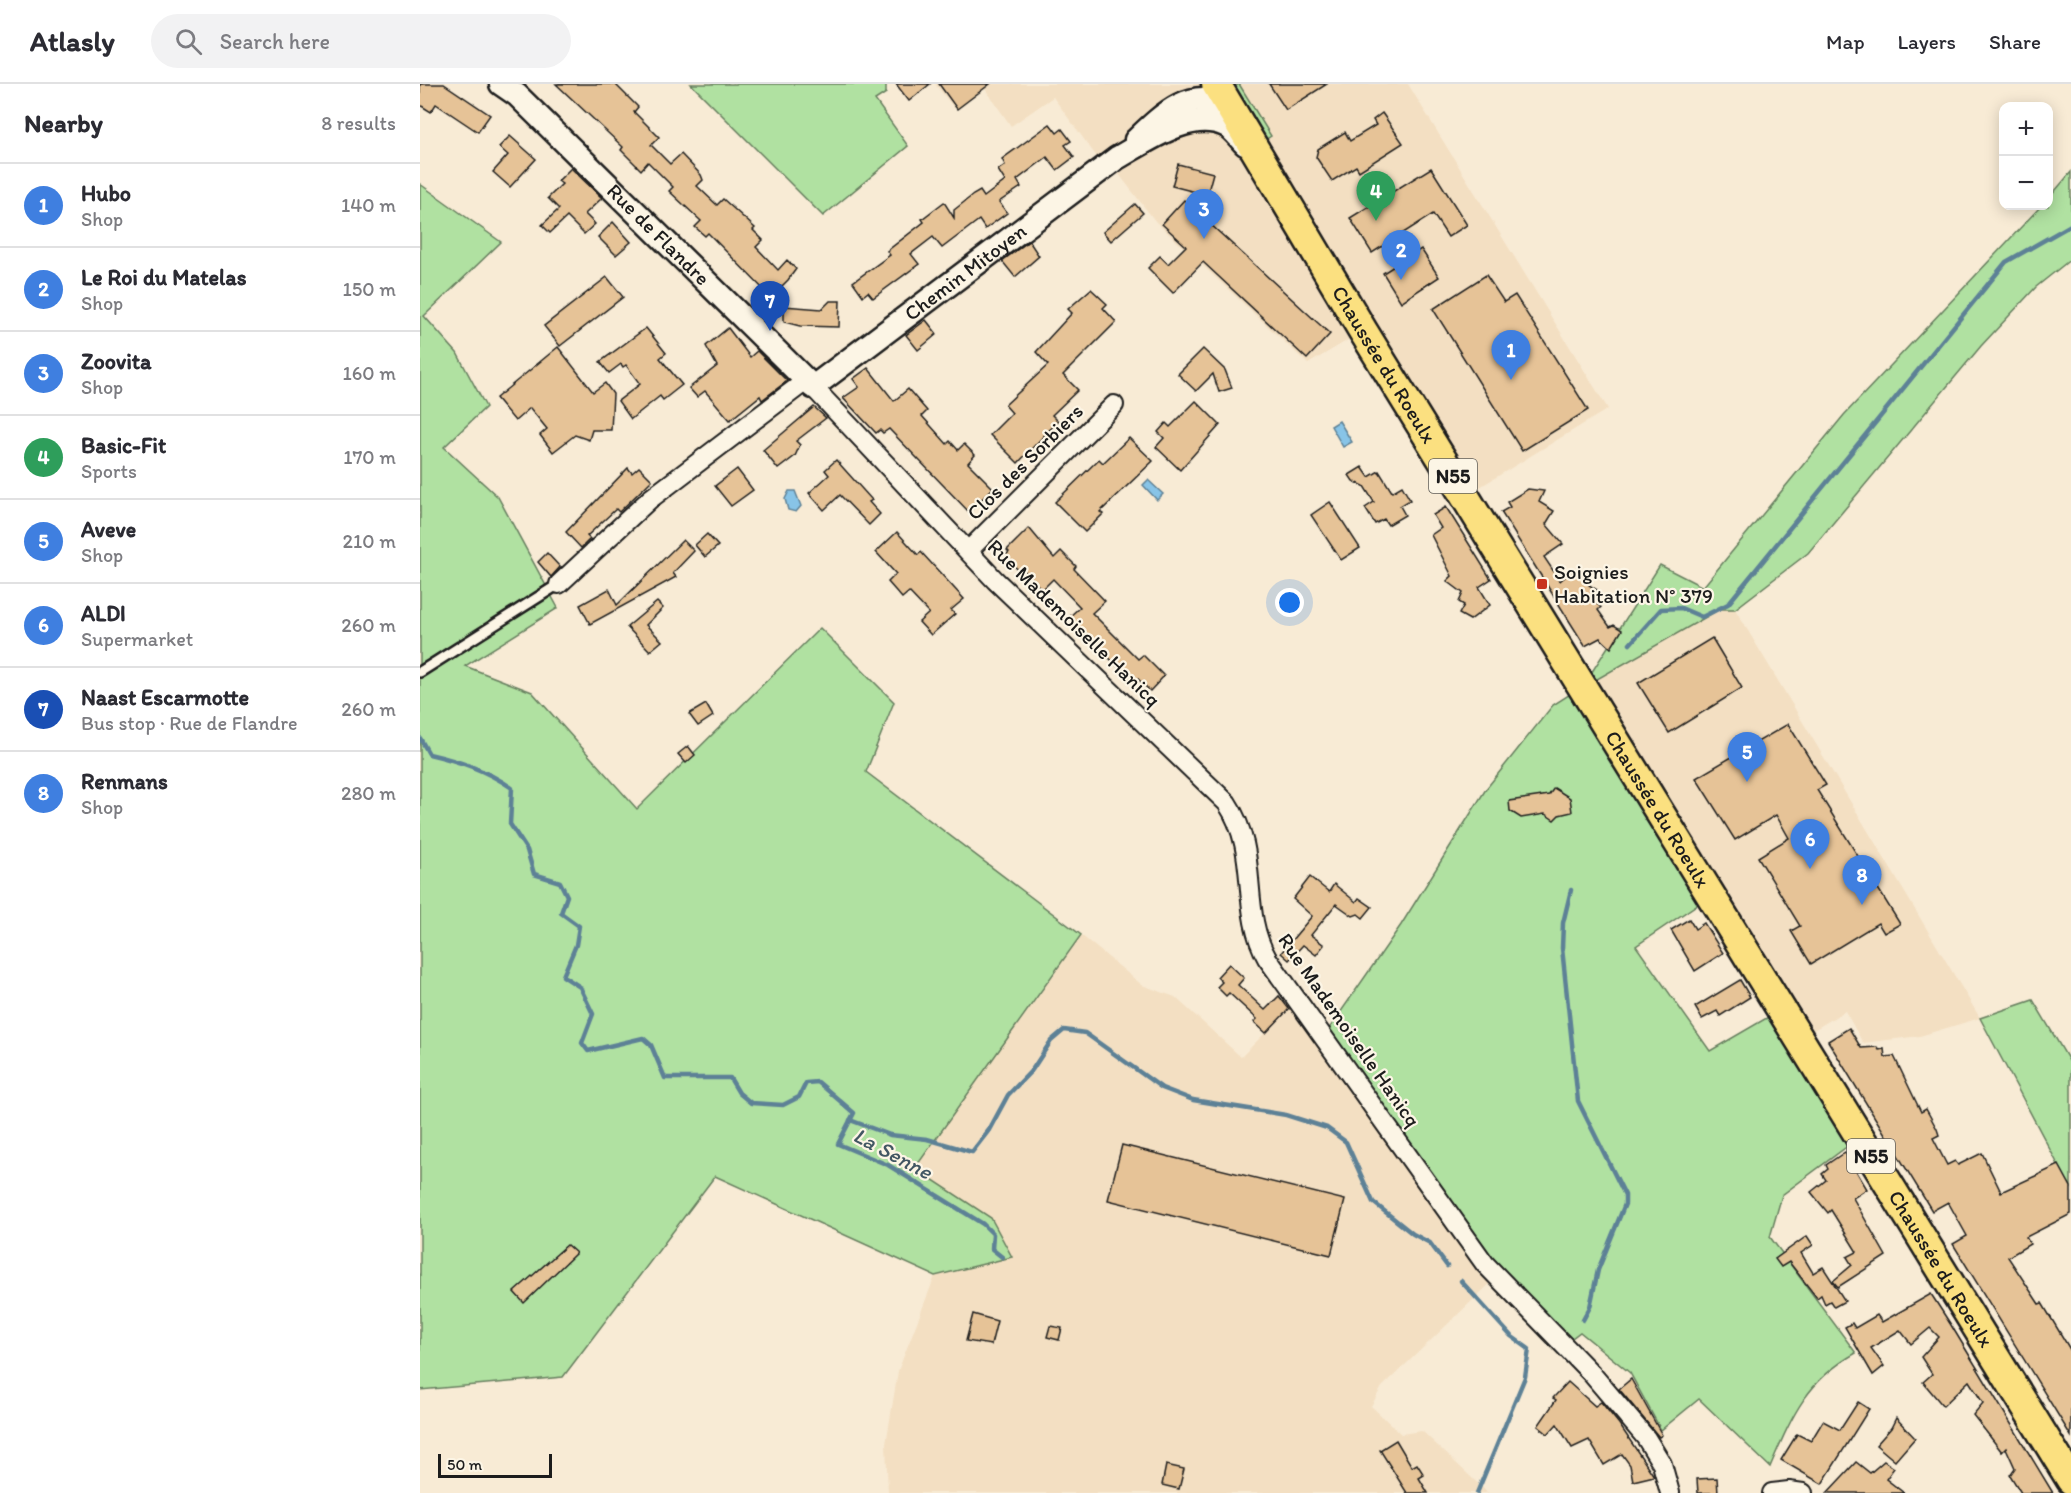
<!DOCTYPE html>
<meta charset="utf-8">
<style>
:root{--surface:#fff;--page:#f2f2f3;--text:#2b2b33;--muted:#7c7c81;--line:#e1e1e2;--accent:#c8321e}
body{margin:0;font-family:Itim,sans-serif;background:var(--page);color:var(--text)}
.controls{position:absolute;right:18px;top:18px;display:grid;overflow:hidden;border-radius:12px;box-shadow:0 3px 15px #0003}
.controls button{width:54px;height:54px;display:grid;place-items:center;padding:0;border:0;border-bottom:2px solid var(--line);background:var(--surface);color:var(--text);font:30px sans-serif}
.scale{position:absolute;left:18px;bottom:15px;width:114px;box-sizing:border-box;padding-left:6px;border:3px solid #1c1c1c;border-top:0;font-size:16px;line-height:21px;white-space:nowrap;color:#1c1c1c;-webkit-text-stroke:4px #fcf5e5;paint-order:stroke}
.you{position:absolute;left:870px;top:519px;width:21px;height:21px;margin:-15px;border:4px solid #fff;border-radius:50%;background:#1a73e8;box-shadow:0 0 0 9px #1a73e833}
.badge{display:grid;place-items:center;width:39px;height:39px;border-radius:50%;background:var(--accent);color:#fff;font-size:20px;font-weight:700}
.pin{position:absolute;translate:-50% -50px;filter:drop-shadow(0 2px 3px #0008)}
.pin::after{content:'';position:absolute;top:32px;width:21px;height:18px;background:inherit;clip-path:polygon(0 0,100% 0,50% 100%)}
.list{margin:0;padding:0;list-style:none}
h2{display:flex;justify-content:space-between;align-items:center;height:78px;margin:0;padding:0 24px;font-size:26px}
h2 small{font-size:20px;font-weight:400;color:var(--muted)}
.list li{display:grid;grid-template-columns:39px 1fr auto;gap:18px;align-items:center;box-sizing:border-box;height:84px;padding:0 24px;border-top:2px solid var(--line)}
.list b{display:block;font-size:22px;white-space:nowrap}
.list p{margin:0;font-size:20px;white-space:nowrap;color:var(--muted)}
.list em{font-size:20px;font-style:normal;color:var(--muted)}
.icon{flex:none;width:33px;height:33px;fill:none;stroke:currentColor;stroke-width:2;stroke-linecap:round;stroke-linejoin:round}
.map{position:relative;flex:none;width:1651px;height:1409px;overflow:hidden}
header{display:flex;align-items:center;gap:36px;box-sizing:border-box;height:84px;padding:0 30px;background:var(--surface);border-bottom:2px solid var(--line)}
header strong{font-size:28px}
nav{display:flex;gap:33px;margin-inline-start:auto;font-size:21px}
.search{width:420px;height:54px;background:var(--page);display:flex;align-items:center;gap:15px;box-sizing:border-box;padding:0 21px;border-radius:33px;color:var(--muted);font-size:22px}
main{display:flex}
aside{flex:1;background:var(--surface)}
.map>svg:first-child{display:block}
.built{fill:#f3dfc2}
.green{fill:#b0e1a1;stroke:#667e5e;stroke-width:1.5}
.water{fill:#88c4e7;stroke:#5d8196;stroke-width:1.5}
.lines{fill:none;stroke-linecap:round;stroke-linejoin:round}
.stream{stroke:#5d8196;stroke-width:4.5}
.building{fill:#e6c397;stroke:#1c1c1c;stroke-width:1.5}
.service-casing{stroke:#1c1c1c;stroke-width:14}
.minor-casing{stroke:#1c1c1c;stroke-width:22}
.tertiary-casing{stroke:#1c1c1c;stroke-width:27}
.primary-casing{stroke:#1c1c1c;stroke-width:33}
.service{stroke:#fcf5e5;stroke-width:9}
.minor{stroke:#fcf5e5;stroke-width:18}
.tertiary{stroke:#fcf5e5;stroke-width:22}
.primary{stroke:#fbe080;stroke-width:28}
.poi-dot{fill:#c8321e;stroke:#fcf5e5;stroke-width:2}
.labels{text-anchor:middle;stroke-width:4.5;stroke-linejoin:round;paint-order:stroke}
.shield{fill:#fcf5e5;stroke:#5f5d58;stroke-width:1.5}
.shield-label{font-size:20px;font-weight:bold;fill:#1c1c1c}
.street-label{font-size:21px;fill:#1c1c1c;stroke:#fcf5e5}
.poi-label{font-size:21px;fill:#1c1c1c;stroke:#fcf5e5;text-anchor:start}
.water-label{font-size:22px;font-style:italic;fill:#425763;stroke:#fcf5e5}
</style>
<header>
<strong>Atlasly</strong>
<div class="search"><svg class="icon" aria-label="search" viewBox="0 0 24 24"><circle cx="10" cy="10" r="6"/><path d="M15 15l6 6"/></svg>Search here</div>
<nav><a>Map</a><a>Layers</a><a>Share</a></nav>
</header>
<main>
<aside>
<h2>Nearby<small>8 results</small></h2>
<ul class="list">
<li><span class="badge" style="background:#3f7fe0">1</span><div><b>Hubo</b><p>Shop</p></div><em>140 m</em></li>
<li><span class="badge" style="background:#3f7fe0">2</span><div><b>Le Roi du Matelas</b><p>Shop</p></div><em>150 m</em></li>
<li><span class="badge" style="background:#3f7fe0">3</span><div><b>Zoovita</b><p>Shop</p></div><em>160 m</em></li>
<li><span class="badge" style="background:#2e9e5b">4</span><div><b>Basic-Fit</b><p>Sports</p></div><em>170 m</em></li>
<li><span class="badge" style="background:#3f7fe0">5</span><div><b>Aveve</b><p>Shop</p></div><em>210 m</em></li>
<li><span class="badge" style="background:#3f7fe0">6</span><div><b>ALDI</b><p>Supermarket</p></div><em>260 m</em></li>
<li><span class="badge" style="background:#1a4fb4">7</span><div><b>Naast Escarmotte</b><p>Bus stop · Rue de Flandre</p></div><em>260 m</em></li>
<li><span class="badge" style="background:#3f7fe0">8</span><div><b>Renmans</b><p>Shop</p></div><em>280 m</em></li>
</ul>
</aside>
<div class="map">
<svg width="1651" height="1409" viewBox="0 0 1651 1409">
<rect width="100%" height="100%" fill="#f8ebd5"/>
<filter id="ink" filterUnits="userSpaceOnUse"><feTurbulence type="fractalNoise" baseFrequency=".0167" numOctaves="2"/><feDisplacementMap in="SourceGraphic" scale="12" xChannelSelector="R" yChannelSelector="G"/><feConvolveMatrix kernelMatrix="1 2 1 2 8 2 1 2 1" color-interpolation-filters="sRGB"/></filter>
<g filter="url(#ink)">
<g class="built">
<polygon points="515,0 988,0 1188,325 1045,412 943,247 888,280 736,138 691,80 685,84 633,13 591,42 563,2 534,24"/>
<polygon points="1300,525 1315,525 1560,934 1500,952 1443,959 1425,927 1379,955 1163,602"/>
<polygon points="661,851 722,901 755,913 821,973 878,916 1077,1193 962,1303 951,1322 981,1350 1002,1347 1068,1409 468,1409 466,1360 478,1287 515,1192 592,1173 571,1134 495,1085"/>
</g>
<g class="green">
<polygon points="271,0 466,0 466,9 455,16 488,62 403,132"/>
<polygon points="819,0 851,52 845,56 813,4"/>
<path d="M1651 88V175L1616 203 1561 262 1388 469 1315 525H1300L1163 603 1291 811 1216 862 1290 967 1350 932 1429 1061 1362 1111 1350 1153 1436 1269C1386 1297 1372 1332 1350 1383L1279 1315 1241 1346 1210 1289 1160 1248 1144 1260 1077 1193 904 952 981 841 1066 705 1133 621 1163 602 1240 481 1283 503 1424 331 1621 122H1628L1629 114Z"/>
<polygon points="0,100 81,158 4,232 37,269 66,323 24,363 78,413 138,524 45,582 112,608 217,725 400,544 474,618 446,688 661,851 495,1084 571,1134 592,1173 515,1192 295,1092 143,1293 0,1306"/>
<polygon points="1613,916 1651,980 1651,1105 1560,934"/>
</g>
<g class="water">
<polygon points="919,337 932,358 923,363 911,342"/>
<polygon points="728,396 743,410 737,416 723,401"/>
<polygon points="369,407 375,407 381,422 376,428 368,426 365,415"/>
</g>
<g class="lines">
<g class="stream">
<polyline points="1210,560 1241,525 1261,524 1282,533 1308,520 1586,178 1651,141"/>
<path d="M0 654 9 670C39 677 66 686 92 704L90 740 107 766 114 790 140 798 147 812 141 829 159 842 156 861 143 892 160 903 173 930 162 959 168 967 223 954 231 961 245 994H310L319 1009 331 1019 363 1021 379 1013 386 999 398 998 434 1029 418 1060 468 1081 563 1140 573 1150 572 1165 582 1173"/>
<polyline points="1151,806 1143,839 1142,864 1158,1017 1205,1111 1205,1120 1178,1186 1170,1223 1163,1236"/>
<polyline points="430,1036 470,1051 507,1055 552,1068 569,1046 588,1011 612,986 631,957 644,946 665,949 742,1004 773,1016 866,1031 907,1044 926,1058 953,1118 993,1150 1010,1159 1027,1182"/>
<polyline points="1041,1197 1091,1252 1109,1265 1105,1293 1057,1409"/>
</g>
</g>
<g class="building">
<polygon points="0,0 24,0 70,31 58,48 16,20 11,28 0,21"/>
<polygon points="136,0 195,0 218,23 214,28 239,53 231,61 250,80 261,70 281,91 283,96 277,102 297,121 303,115 335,144 333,146 343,156 336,163 358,186 367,176 376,185 368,196 351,213 288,149 285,152 275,143 281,137 249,107 253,103 228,78 221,86 201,66 203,63"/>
<polygon points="476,0 510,0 489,17"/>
<polygon points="519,0 570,0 537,25"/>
<polygon points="849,0 907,0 866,26"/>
<polygon points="962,29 983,59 939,87 936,82 912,97 896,73 898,65 925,48 930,57 956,41 953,36"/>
<polygon points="630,40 637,49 642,45 651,57 645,61 654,73 637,86 627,73 597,96 601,103 579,118 587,129 565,145 559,136 522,164 513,153 491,170 499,180 453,214 448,208 443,212 433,198 470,171 467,167 504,138 502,135 524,118 534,134 534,126 553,111 560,107 564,113 585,97 578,86 585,81 582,75"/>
<polygon points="90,52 116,75 90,103 73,88 88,71 79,63"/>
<polygon points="758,80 793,89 787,111 752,102"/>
<polygon points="151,84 182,114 165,130 175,140 164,150 147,133 130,149 122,141 139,125 128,114 142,100 138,97"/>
<polygon points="1011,84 1047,141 1028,153 1013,130 952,169 930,134"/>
<polygon points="764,116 910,250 887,275 783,178 753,209 728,184 740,172 748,180 766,162 742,140"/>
<polygon points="715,120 723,129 691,157 683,148"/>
<polygon points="193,138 211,158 196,171 178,153"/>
<polygon points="609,157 619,172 595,193 582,177"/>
<polygon points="1001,165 1019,193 981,218 963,189"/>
<polygon points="1066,191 1084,218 1095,211 1168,326 1102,367 1013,225"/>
<polygon points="187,193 203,213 140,262 124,242"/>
<polygon points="671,205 687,220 683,224 696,238 643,291 658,306 632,331 638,337 598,379 570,351 592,329 585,321 628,281 616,268 652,229 648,225"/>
<polygon points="410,217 420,217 419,243 380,242 364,238 364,222 402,225"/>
<polygon points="506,236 517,250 498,266 486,251"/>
<polygon points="226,244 246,269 240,274 262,301 243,316 240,312 211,335 198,317 220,300 206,281 203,283 201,280 189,289 180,278"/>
<polygon points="308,244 330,273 337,267 367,297 342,316 340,312 310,336 285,307 277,313 269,304 297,282 286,262"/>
<polygon points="138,263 173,308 185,299 193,310 191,346 172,346 169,356 155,351 133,368 120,351 127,345 110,324 95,337 76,314"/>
<polygon points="783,265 805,286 812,304 799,308 793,290 776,307 758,290"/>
<polygon points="448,284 474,317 488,305 507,327 502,332 527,360 530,357 538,366 544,360 555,371 548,379 573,404 549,428 469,345 463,349 460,346 456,349 423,314 439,303 433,295"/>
<polygon points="776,317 800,341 760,386 736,363 744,354 738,348 746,339 750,343"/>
<polygon points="394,323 406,334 376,357 380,361 375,372 358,385 343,366"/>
<polygon points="709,354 733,377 680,428 683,430 665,448 635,418 679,375 683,379"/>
<polygon points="416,376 452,416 449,418 460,430 449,441 420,411 404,426 389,409 409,391 405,386"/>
<polygon points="219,383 232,396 199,428 196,425 167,452 170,455 161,464 146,448 208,384 212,389"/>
<polygon points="942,383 949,393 959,387 972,408 982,402 990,416 980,422 985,431 968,441 964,435 955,440 945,424 954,418 944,402 933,397 929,391"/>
<polygon points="317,385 333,406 311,422 295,402"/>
<polygon points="1108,405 1124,407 1119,418 1134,427 1126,440 1143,460 1124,473 1140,497 1153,486 1171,497 1169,501 1177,506 1171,516 1181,523 1178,526 1190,543 1194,541 1202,546 1191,564 1180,554 1165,562 1081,428 1090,423 1087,418"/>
<polygon points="910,418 940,464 921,476 891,431"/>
<polygon points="1026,423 1071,495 1059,503 1070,521 1050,536 1039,530 1044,521 1039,518 1043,509 1027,497 1032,492 1011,451 1021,444 1013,431"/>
<polygon points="609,444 634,474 641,467 656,482 654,485 685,517 672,529 718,575 723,571 744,592 730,607 718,595 714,598 648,534 660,523 633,495 622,506 603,485 600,488 585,472 589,468 587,466"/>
<polygon points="477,448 498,471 501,468 544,515 531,526 535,530 511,551 499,538 509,529 489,508 482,514 468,498 476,490 456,468"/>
<polygon points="287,450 298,462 285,473 275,461"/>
<polygon points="263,456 274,467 253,489 256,493 170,540 160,521 189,505 197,521"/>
<polygon points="127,469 140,483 131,493 118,478"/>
<polygon points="237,518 243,524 226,541 242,557 230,567 207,543"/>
<polygon points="1292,554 1322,604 1249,649 1218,599"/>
<polygon points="286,620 293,632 278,642 269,630"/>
<polygon points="1368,640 1406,701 1397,706 1480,840 1464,849 1458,839 1391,880 1371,847 1380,842 1338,773 1369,754 1356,731 1315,756 1276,694"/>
<polygon points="268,662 275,671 266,679 258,670"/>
<polygon points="1134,704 1150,714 1152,728 1139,731 1134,736 1125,730 1101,734 1090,727 1089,717 1129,711"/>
<polygon points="890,793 909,808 914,800 936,818 939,814 952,823 943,834 938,830 933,832 916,820 891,851 904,861 896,871 883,861 869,876 861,869 892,832 873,815"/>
<polygon points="1269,835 1275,845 1284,839 1303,869 1275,887 1251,846"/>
<polygon points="809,880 824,894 818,901 845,926 859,912 869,925 846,949 834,938 837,935 809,909 806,912 797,903 802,898 797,893"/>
<polygon points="1320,896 1330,913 1300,932 1297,927 1282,935 1275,923"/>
<polygon points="1429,944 1441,964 1457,963 1459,966 1464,965 1465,973 1474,972 1501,1028 1506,1025 1517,1045 1519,1051 1513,1054 1527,1081 1535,1077 1538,1081 1562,1069 1581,1108 1639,1081 1651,1103 1651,1130 1606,1153 1610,1160 1588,1173 1619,1220 1622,1219 1651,1267 1651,1352 1533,1160 1547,1152 1528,1118 1512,1127 1408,957"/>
<polygon points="702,1061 925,1116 911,1171 688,1116"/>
<polygon points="1425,1068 1447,1105 1433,1114 1466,1172 1418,1203 1413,1197 1432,1181 1427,1173 1437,1168 1411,1126 1408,1129 1391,1108 1406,1096 1402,1090 1408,1085 1406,1081"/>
<polygon points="1387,1152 1393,1161 1381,1169 1393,1189 1403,1183 1425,1217 1414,1223 1410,1217 1405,1220 1401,1211 1397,1214 1369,1178 1361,1183 1355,1175"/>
<polygon points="147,1161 156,1169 104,1219 94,1208"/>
<polygon points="1511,1210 1531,1241 1633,1409 1601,1409 1590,1391 1595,1384 1586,1364 1582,1368 1553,1331 1563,1319 1549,1297 1523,1322 1503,1298 1512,1290 1501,1273 1519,1253 1510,1244 1491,1260 1480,1246 1451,1264 1464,1282 1453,1291 1425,1243 1432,1239 1435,1244 1457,1231 1462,1238"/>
<polygon points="553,1230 577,1237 571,1261 546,1257"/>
<polygon points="630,1242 642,1244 639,1256 627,1253"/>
<polygon points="1211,1295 1242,1351 1239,1353 1199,1305"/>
<polygon points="1148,1298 1175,1322 1181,1318 1199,1340 1234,1392 1213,1397 1210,1381 1202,1370 1184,1381 1169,1356 1152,1364 1137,1340 1128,1350 1118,1342 1136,1316 1133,1314"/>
<polygon points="1438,1318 1449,1325 1402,1400 1361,1376 1377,1350 1391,1357 1403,1337 1420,1346"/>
<polygon points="1476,1334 1495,1354 1475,1377 1456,1361 1471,1344"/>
<polygon points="976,1356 992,1383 997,1380 1004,1391 999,1394 1008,1409 987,1409 960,1366"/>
<polygon points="1464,1377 1474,1384 1466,1395 1484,1409 1407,1409 1436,1378 1450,1389"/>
<polygon points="746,1381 764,1385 759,1405 742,1401"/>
<polygon points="1297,1394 1298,1409 1278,1409 1277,1395"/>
</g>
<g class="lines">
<g class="service-casing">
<polyline id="service" points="0,588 139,500"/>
</g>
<g class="minor-casing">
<g id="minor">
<path d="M393 303 575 496 807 719C841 770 819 825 847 874L1065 1180 1171 1289 1226 1354 1242 1380 1250 1409"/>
<polyline points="548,467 694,321"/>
<polyline points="139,500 230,415 387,296"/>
<polyline points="1352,1409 1369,1407 1383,1409"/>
</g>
</g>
<g class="tertiary-casing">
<g id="tertiary">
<path id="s1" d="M81 0 97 11 393 303 697 74C726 58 770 25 805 41 813 45 819 54 825 60"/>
<path d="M716 56C741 32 773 0 806 23"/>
</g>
</g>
<g class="primary-casing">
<g id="primary">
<path id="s2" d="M796 0 943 247 1651 1396"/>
</g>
</g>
<use href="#service" class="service"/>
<use href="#minor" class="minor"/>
<use href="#tertiary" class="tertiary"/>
<use href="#primary" class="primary"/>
</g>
</g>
<rect class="poi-dot" x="1116" y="494" width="12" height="12" rx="3"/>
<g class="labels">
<g class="shield">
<rect x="1009" y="375" width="48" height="34" rx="4.5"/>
<rect x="1427" y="1055" width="48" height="34" rx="4.5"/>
</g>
<g class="shield-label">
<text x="1033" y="399">N55</text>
<text x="1451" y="1079">N55</text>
</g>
<g class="street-label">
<text dy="7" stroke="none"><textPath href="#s1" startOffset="218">Rue de Flandre</textPath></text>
<text dy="7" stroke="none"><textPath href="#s1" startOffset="626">Chemin Mitoyen</textPath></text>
<text dy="7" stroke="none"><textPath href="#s2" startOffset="327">Chaussée du Roeulx</textPath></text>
<text transform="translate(605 378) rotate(-45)" y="7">Clos des Sorbiers</text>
<text transform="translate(654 539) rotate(44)" y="7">Rue Mademoiselle Hanicq</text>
<text dy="7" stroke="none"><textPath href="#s2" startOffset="849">Chaussée du Roeulx</textPath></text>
<text transform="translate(929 946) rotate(55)" y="7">Rue Mademoiselle Hanicq</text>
<text dy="7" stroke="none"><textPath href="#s2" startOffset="1389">Chaussée du Roeulx</textPath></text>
</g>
<g class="poi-label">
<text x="1134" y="495">Soignies<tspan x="1134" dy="24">Habitation N° 379</tspan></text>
</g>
<g class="water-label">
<text transform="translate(473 1069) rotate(28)" y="8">La Senne</text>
</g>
</g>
</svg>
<div class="controls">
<button>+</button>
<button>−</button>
</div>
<div class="scale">50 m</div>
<div class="you"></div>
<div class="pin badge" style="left:1091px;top:296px;background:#3f7fe0">1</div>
<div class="pin badge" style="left:981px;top:196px;background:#3f7fe0">2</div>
<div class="pin badge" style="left:784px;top:155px;background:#3f7fe0">3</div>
<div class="pin badge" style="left:956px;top:137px;background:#2e9e5b">4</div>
<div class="pin badge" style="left:1327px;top:698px;background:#3f7fe0">5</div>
<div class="pin badge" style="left:1390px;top:785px;background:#3f7fe0">6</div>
<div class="pin badge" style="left:350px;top:247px;background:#1a4fb4">7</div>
<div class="pin badge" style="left:1442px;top:821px;background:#3f7fe0">8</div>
</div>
</main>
